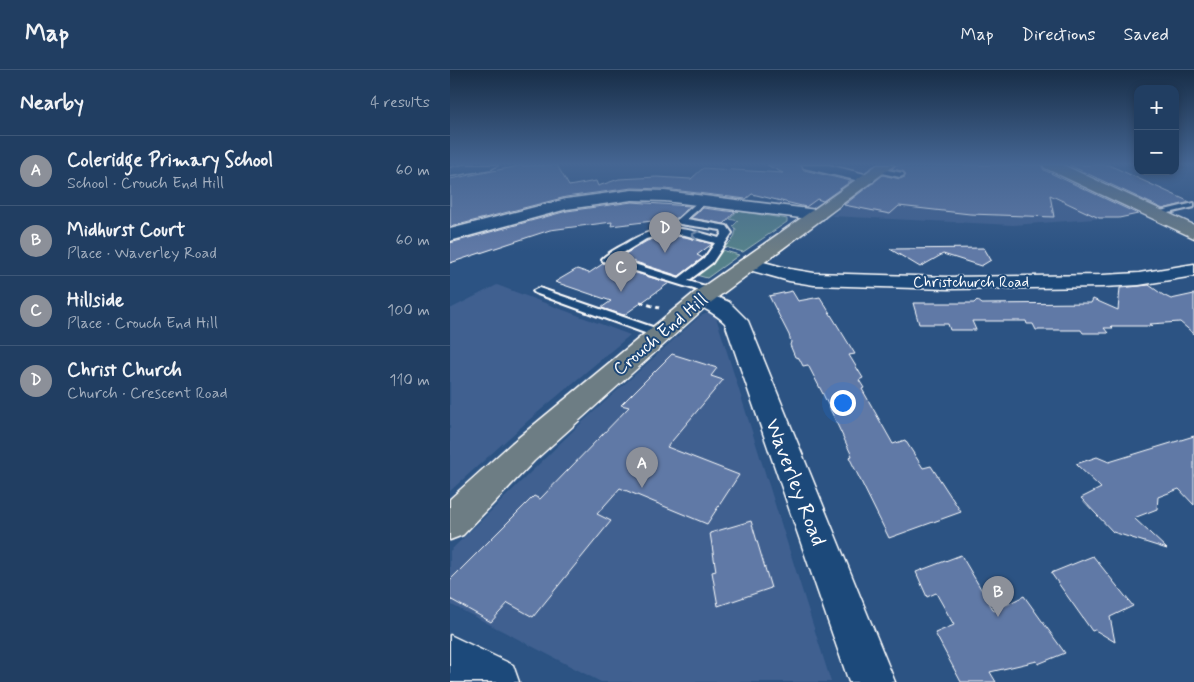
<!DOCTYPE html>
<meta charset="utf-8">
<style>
:root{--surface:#213e62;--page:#294568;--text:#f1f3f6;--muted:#a2aebe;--line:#3e5777;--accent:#8c9099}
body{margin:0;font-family:Mynerve,sans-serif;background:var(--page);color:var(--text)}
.controls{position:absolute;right:15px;top:15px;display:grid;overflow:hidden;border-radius:10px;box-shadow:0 2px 8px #0003}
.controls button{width:45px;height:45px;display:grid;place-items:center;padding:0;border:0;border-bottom:1px solid var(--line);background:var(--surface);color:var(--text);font:25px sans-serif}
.you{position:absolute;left:392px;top:332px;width:18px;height:18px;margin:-12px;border:4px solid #fff;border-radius:50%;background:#1a73e8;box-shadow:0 0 0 8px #1a73e833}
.badge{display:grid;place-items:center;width:32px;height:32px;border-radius:50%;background:var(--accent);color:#fff;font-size:16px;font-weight:700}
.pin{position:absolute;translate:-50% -41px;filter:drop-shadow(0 1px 2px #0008)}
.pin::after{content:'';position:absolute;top:26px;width:18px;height:15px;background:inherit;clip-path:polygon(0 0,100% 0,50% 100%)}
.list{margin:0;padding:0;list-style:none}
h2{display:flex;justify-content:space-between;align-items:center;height:65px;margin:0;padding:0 20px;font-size:21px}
h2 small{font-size:16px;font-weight:400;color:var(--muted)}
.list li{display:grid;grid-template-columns:32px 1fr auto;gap:15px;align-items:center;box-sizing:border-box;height:70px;padding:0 20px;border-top:1px solid var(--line)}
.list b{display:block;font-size:19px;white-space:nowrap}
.list p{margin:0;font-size:16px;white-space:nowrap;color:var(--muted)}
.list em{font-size:16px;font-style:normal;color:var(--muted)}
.map{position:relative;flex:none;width:744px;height:612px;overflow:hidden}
header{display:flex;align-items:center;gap:30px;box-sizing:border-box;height:70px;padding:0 25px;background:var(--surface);border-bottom:1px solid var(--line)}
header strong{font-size:24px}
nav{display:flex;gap:28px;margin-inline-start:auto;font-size:18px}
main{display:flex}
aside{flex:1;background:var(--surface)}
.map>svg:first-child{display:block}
.built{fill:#406190}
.green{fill:#54818a;stroke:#aac0c4}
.building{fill:#6079a6;stroke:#fff}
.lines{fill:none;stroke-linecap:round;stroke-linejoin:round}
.lane-casing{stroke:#fff;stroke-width:4}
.street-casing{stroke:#fff;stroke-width:3}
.primary-casing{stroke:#fff;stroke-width:3}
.path-far1{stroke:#fff;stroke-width:2.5;stroke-dasharray:4 2.5;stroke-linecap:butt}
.path{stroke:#fff;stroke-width:3;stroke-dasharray:4.5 4;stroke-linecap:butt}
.lane{fill:#1f4a7a;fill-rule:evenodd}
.street{fill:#1f4a7a;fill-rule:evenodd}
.primary{fill:#6d7d84;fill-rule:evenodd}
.oneway{stroke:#7992af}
.labels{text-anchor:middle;stroke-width:4;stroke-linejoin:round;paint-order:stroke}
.far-street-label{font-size:15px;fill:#fff;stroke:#1f4a7a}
.street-label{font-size:18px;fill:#fff;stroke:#1f4a7a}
.near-street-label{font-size:21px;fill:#fff;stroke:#1f4a7a}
</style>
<header>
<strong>Map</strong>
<nav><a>Map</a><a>Directions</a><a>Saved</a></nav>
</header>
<main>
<aside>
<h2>Nearby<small>4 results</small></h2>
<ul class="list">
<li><span class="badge">A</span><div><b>Coleridge Primary School</b><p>School · Crouch End Hill</p></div><em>60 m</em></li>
<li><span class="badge">B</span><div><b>Midhurst Court</b><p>Place · Waverley Road</p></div><em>60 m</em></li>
<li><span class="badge">C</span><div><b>Hillside</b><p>Place · Crouch End Hill</p></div><em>100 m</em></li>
<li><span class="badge">D</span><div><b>Christ Church</b><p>Church · Crescent Road</p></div><em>110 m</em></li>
</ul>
</aside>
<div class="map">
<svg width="744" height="612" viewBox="0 0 744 612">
<rect width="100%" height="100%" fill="#2c5383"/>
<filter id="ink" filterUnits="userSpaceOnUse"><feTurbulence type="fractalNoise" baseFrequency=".02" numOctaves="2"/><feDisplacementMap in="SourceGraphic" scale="10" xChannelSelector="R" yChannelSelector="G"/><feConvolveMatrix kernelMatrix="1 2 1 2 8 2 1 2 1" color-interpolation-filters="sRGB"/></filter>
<g filter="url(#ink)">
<g class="built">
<polygon points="386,95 437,95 367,145 316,139"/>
<polygon points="450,95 612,110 618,109 685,141 645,149 563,155 381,146"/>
<polygon points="47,215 180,265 80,349 0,421 0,239"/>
<polygon points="261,242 265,244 381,612 151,612 0,534 0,481 128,356 250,246"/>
</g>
<g class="green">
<polygon points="287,141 332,148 337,149 337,152 293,182 275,177 284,168 286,160 283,156 288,151 280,149"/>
<polygon points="272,180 289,185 257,208 246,205 263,192"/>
</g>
<g class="building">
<polygon points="107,95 119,116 146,111 148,116 169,109 207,107 241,109 253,98 333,103 317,95 350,95 354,100 401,111 373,131 367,129 356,137 302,124 296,129 215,119 182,118 116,127 0,157 0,109 69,96"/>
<polygon points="446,95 591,95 594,100 688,144 669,148 649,148 600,125 604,147 520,144 449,136 440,144 394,135 433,105 450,109 455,107 453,101 442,99"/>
<polygon points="619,95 659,95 740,132 713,139"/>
<polygon points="182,132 240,136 227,148 161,156 162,152 100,160 0,193 0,173 117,141"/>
<polygon points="253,138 285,142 274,154 241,148"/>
<polygon points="216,165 235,167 262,174 247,185 253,188 229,206 170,187 197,171"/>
<polygon points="534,178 541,190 531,196 493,184 470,197 440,179"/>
<polygon points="154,193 219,213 174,245 151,238 161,231 105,212 127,199 139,203"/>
<polygon points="699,215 713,225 721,229 744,224 744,264 730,252 700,254 703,256 661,256 663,258 654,258 658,263 633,263 631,260 586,260 583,254 577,254 576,251 522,251 526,260 500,260 498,254 469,254 463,233 524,233 527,230 532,234 641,233 643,229 668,240 670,218"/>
<polygon points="342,221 348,231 370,227 405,284 399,285 413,308 409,310 414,318 412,319 443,374 455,370 473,398 481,396 511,442 439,468 399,387 402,386 373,324 358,295 353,296 349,288 345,287 340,275 341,272 339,265 319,226"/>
<polygon points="222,284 267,298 261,306 273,310 217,377 289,405 257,454 170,418 147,444 161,451 83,547 58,533 41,552 0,529 0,510 84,426 90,429 179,337 171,335"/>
<polygon points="744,366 744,435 729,419 708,427 707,439 684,448 717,479 663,462 631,428 651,418 626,394 647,387 659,392"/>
<polygon points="301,451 321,518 268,536 262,502 266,501 260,463"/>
<polygon points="511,485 544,541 574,526 615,583 588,594 587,591 540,602 546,612 511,612 485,563 504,555 486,523 477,527 466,502"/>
<polygon points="643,486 683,536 660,547 665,572 645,560 642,561 601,503"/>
</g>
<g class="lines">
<g class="lane-casing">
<g id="lane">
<polygon points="427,98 453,103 454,105 450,107 427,102"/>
<path d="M251 129 258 131 237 149 277 156 282 163 262 193 238 211 265 219 267 221 265 223H257L153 191 152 189C158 183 167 178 175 174 210 152 232 157 269 168L272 163 271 160 230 154 226 151ZM216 163 235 165 265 173 254 189 229 208 165 188 196 169Z"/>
<polygon points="744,133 744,137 702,147 698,144"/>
<polygon points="89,218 214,261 216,264 214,267 206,267 85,223 83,221"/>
</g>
</g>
<g class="street-casing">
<g id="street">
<polygon points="13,95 48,95 41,99 0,106 0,98"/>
<polygon points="352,95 379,95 423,106 425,109 423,112 418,113 354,98"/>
<polygon points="182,120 215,121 367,140 373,141 376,145 373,149 367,150 215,131 182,130 117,139 0,171 0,159 116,129"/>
<polygon points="299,188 340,199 364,203 498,207 653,205 689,203 744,194 744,206 689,215 653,217 498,219 364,215 339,211 292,198 289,194 292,190"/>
<path d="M252 221 279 232 298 251 445 612H399L275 253C265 242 246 236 241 228L244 223Z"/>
<polygon points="0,565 63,595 69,612 0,612"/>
</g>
</g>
<g class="primary-casing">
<g id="primary">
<polygon points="427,95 444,95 260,233 84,391 13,465 0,470 0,429 62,373 244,223"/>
<polygon points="593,95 613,95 744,155 744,168 595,98"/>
</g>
</g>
<polyline class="path-far1" points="190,232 194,233"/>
<polyline class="path" points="190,232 209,238"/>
<use href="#lane" class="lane"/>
<use href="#street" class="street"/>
<use href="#primary" class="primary"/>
</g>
<defs><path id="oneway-chevron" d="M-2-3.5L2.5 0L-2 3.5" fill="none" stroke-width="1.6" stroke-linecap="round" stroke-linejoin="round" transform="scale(1.25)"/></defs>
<use class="oneway" href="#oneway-chevron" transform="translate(245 165) rotate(-167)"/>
</g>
<linearGradient id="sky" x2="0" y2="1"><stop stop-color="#182e48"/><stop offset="0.52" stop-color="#456693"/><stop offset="1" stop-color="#456693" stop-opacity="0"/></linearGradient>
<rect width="744" height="181" fill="url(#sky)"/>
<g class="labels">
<g class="far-street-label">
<text x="521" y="217">Christchurch Road</text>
</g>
<g class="street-label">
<text transform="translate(210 264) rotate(-40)" y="6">Crouch End Hill</text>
</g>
<g class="near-street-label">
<text transform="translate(346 412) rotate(69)" y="7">Waverley Road</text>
</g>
</g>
</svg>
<div class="controls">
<button>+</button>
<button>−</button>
</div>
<div class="you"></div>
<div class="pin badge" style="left:192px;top:418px">A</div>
<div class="pin badge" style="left:548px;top:547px">B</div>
<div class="pin badge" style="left:171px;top:222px">C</div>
<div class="pin badge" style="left:215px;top:183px">D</div>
</div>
</main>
